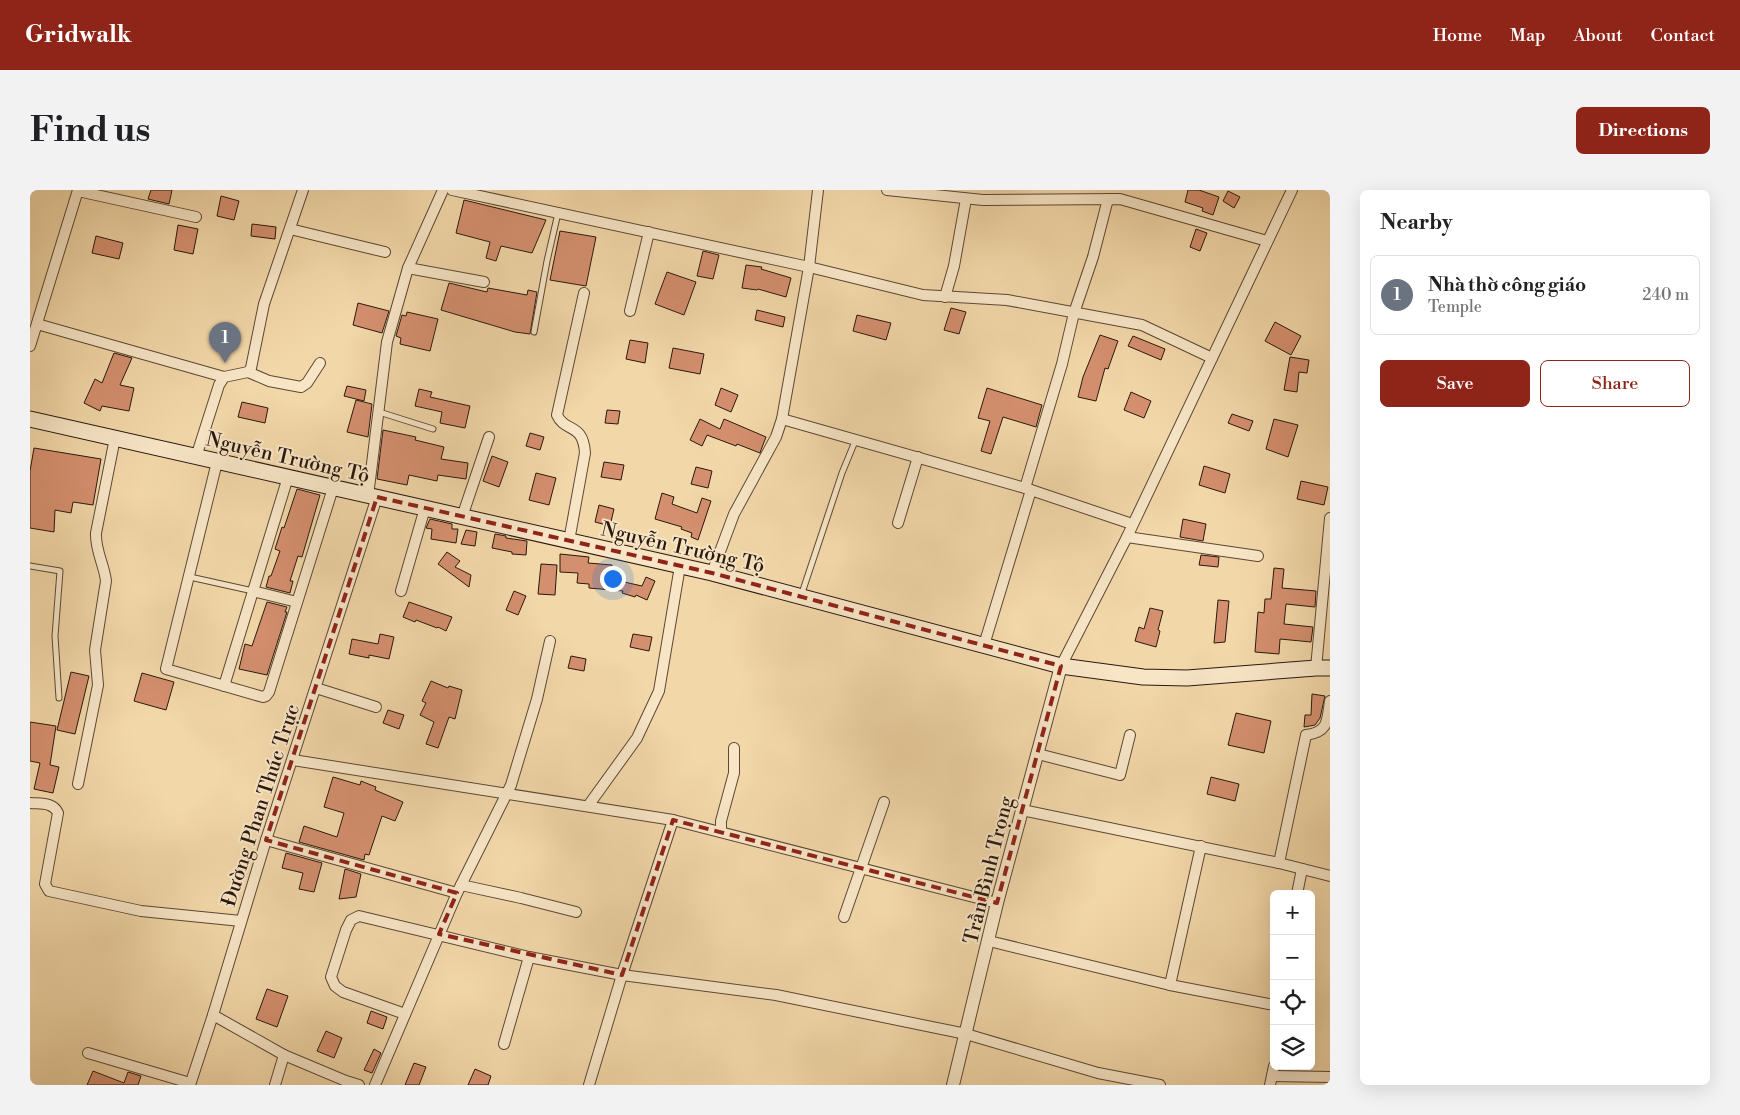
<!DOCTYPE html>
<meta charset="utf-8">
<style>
:root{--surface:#fff;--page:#f2f2f2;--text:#202124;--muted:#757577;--line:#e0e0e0;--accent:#8f2418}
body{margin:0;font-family:"Libre Bodoni",serif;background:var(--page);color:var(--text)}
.controls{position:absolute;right:15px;bottom:15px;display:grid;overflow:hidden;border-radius:8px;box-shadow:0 5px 20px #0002}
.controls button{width:45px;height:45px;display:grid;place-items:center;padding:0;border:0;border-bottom:1px solid var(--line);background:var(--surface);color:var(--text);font:25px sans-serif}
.you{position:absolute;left:582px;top:388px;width:18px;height:18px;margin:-12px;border:4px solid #fff;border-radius:50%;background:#1a73e8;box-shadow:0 0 0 8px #1a73e833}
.badge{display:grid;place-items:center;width:32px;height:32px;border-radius:50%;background:var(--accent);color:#fff;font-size:16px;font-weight:700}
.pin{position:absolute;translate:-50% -41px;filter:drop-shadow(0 1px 2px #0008)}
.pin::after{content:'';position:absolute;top:26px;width:18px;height:15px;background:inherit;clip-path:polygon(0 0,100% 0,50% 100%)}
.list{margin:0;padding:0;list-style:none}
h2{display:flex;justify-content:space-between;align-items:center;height:65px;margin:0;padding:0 20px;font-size:21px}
h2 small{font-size:16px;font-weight:400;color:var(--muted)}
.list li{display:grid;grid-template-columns:32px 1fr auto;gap:15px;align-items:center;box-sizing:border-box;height:80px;margin:0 10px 10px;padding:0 10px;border:1px solid var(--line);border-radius:8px}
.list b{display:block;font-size:19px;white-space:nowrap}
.list p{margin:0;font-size:16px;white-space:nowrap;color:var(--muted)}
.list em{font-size:16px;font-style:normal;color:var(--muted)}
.actions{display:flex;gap:10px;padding:15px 20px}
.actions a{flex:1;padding:11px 0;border:1px solid var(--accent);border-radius:8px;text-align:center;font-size:18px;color:var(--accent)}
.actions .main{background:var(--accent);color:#fff}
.icon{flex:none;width:28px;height:28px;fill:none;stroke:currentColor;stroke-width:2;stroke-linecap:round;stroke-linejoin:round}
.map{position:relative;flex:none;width:1300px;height:895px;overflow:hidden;border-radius:8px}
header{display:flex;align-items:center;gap:30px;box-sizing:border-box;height:70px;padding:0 25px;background:var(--accent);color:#fff}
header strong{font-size:24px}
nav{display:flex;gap:28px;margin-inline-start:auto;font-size:18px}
.intro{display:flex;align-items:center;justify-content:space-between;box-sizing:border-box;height:120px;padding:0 30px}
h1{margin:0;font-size:35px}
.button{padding:12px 22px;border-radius:8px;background:var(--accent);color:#fff;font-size:18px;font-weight:700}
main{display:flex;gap:30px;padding:0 30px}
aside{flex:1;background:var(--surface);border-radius:8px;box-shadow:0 5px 20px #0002}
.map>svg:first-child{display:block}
.building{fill:#d48f6e;stroke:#2a180f}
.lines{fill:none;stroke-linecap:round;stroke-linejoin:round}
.service-casing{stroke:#5c4835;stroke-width:7}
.minor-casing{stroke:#5c4835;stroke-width:12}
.tertiary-casing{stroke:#5c4835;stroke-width:14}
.secondary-casing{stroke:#2a180f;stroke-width:17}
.service{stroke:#f7e5c6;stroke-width:5}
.minor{stroke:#f7e5c6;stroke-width:10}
.tertiary{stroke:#f7e5c6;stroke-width:12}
.secondary{stroke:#f7e5c6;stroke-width:15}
.marked{fill:none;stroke:#8f2418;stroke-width:4;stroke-dasharray:10 6;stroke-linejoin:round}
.labels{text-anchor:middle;stroke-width:4;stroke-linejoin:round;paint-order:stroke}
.street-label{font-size:20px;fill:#2a180f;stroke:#f7e5c6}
</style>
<header>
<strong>Gridwalk</strong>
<nav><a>Home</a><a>Map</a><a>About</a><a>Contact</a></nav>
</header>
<div class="intro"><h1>Find us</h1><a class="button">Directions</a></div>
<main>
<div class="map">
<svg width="1300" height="895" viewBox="0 0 1300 895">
<rect width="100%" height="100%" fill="#f2d7a8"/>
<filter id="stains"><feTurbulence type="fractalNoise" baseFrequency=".004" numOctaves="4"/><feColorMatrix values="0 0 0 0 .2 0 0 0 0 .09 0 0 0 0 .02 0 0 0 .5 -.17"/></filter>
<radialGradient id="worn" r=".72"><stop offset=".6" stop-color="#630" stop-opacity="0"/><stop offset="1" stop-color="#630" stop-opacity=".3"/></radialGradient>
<g class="building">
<polygon points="121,0 142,0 139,14 118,9"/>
<polygon points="1158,0 1169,0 1189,7 1183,25 1172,21 1173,18 1155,12"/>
<polygon points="1198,1 1210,7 1204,18 1193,11"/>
<polygon points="191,6 209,11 204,30 187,26"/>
<polygon points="434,10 516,30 502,63 471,56 466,71 456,68 460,52 426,43"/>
<polygon points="222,34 246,37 245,49 221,46"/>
<polygon points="148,35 168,39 163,64 144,60"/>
<polygon points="1166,39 1177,43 1170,61 1160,57"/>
<polygon points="530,41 566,47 556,96 520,90"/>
<polygon points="66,46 93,53 89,69 62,63"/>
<polygon points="673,61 689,65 683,89 667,86"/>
<polygon points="716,75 732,77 731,79 761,88 756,107 728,99 727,100 712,98"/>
<polygon points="637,82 666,92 654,125 625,114"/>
<polygon points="419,93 457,102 458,98 497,105 498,100 507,102 500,144 485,142 411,120"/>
<polygon points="328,113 359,121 352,143 323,135"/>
<polygon points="921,118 936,122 929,144 914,140"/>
<polygon points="727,120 755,127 753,137 725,130"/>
<polygon points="377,122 408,129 400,161 370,154 371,148 366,146 372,125 376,126"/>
<polygon points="827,125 861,133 856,150 823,141"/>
<polygon points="1245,132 1271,146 1261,165 1235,151"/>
<polygon points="1070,145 1088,151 1078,179 1075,178 1066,211 1048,207 1053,187"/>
<polygon points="1103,146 1135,159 1131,170 1098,156"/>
<polygon points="600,150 618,153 615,173 596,169"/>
<polygon points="643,158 674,164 670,184 639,178"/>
<polygon points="84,163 102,168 90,195 104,198 99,221 72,216 70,221 54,213 65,189 72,193"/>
<polygon points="1260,167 1279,170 1277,183 1269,182 1267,202 1254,200"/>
<polygon points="317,196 336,200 334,211 314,206"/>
<polygon points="691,198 708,205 701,222 685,215"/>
<polygon points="957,198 1012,215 1006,237 973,227 961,264 951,261 960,231 948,228"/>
<polygon points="389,199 402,202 400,207 440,216 435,238 410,233 412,222 385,216"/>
<polygon points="1101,202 1121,211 1114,228 1094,220"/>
<polygon points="326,210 342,214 338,247 317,242"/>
<polygon points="212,212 238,218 235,233 208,227"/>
<polygon points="577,220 590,221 588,234 575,233"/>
<polygon points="1202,224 1223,231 1219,241 1198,233"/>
<polygon points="670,229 690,239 694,229 736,247 731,260 730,263 707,254 706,256 677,245 672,256 660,250"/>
<polygon points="1244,229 1268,235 1258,267 1236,259"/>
<polygon points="353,240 386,247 385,250 414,257 411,269 438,273 436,289 408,285 407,291 379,285 377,295 347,289"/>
<polygon points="500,243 514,247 510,260 496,256"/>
<polygon points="4,258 71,269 63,315 43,312 41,323 25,320 24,342 0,338 0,281"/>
<polygon points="462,266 478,272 469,297 453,291"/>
<polygon points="574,272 594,275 591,290 571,287"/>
<polygon points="1174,276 1200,284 1195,303 1169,295"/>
<polygon points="666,277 682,281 678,298 661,294"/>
<polygon points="506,283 526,288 519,315 499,310"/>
<polygon points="1271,291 1298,297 1294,315 1267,309"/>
<polygon points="267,299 290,305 272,367 268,366 260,391 263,391 260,403 236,397 239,386 241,386 250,361 245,359 252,337 254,338"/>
<polygon points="632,303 644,307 642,314 667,323 672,308 681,311 668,350 661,347 662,343 651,339 652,337 625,329"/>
<polygon points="569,315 584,319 580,336 565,332"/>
<polygon points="400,329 422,334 422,339 428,339 426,353 401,349 402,339 396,338"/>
<polygon points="1153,329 1176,334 1173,351 1150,347"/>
<polygon points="436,340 447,342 445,356 431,354"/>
<polygon points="465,344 476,346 476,348 497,351 496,365 482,364 482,362 462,358"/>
<polygon points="417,362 430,371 425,377 441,385 439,397 408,374"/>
<polygon points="530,364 559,367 558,373 582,375 581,389 612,396 616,387 625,391 617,410 606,405 605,407 592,403 593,401 559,398 559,394 547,393 548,383 530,382"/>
<polygon points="1171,365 1189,367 1188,377 1169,375"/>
<polygon points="511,374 527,375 525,405 508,404"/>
<polygon points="1244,378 1254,379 1252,398 1286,401 1285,417 1256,414 1254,434 1283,437 1281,452 1250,449 1249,464 1225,462 1228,422 1234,423 1235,409 1241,409"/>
<polygon points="484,401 496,406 488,425 476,420"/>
<polygon points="1188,410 1199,411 1195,452 1184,453"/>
<polygon points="237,412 257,417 255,422 257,422 237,485 209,479 215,454 222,456"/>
<polygon points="379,412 422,427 416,441 408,437 407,438 386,430 385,432 373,427"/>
<polygon points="1120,418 1133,421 1128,440 1130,441 1126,457 1105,451 1109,437 1114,439"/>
<polygon points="350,444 364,447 359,469 339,465 339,468 319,464 322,449 348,454"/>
<polygon points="603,444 622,447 619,461 600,457"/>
<polygon points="541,466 556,469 554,481 538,478"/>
<polygon points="41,482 59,486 45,544 27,540"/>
<polygon points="112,483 144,492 136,520 104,511"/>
<polygon points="401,491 418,498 419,496 432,500 425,529 419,527 408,558 396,554 404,532 390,525 396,513 392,511"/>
<polygon points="1282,504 1295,506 1290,528 1285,535 1274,537 1275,525 1281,525"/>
<polygon points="358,520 374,525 369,539 353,533"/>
<polygon points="1206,523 1241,531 1234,563 1198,555"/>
<polygon points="0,532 26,536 20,575 29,577 23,603 4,599 10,573 0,571"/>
<polygon points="303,587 330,595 331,591 346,597 345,600 373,612 365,631 352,626 339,665 335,664 334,670 269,652 274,636 307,647 314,623 294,617"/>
<polygon points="1181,587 1209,594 1205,611 1177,604"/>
<polygon points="256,663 292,673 284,702 269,699 273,683 252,678"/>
<polygon points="315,679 331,684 326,707 309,709"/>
<polygon points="237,799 258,806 247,837 226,829"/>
<polygon points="341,821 357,827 353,839 337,833"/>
<polygon points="296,841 312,848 304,868 287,861"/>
<polygon points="344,859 351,863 342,883 334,880"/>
<polygon points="384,873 396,877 389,895 375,895"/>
<polygon points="445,879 461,886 458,895 438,895"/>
<polygon points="63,881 94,893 98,882 111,886 108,895 57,895"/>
</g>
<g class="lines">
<g class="service-casing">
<g id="service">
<polyline points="504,142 517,71 528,23"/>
<polyline points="349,222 403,239"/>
<polyline points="0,376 30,381 25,446 29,508"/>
<polyline points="160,387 223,401"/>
<polyline points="771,406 812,283 826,249"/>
</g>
</g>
<g class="minor-casing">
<g id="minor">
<polyline points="422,0 779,77 893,105 977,110 1112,135 1182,168"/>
<polyline points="857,0 953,10 1090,9 1237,51"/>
<polyline points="48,1 166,27"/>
<polyline points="260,39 355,62"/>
<polyline points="378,78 454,92"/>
<polyline points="915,107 924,76 936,9"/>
<polyline points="600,121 619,42"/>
<polyline points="7,134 194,187"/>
<polyline points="0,156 48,0"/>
<polyline points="218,182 239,191 271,197 277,193 290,173"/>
<polyline points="752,229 995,298 1102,334"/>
<polyline points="166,267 189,195 194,187 218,182 221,178 234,114 273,0"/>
<polyline points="187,272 136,479 233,507 236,506 239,502 303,298"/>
<polyline points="995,298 1032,174 1044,123 1063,67 1078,9"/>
<polyline points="338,306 357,152 378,78 413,0"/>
<polyline points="432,327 459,247"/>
<polyline points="868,333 888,267"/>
<polyline points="1097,347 1228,366"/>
<path d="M539 351 555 263C553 232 535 243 527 225L554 103"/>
<polyline points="682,383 704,324 746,247 752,229 779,77 788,0"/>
<polyline points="223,401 267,412"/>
<polyline points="371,401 395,318"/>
<polyline points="954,455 1001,300"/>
<polyline points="1031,476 1097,347 1262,0"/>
<polyline points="1286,478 1300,328"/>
<polyline points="194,496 258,287"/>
<polyline points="286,498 346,517"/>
<polyline points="1008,564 1090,585 1100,545"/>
<polyline points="263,570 643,630 967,713"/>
<path d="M48 594 68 495 65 460 76 391C74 374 65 360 66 343L85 248"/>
<path d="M0 613C11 614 23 612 28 623L15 694 19 701 111 721 211 731"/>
<polyline points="558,616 607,548 629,501 650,376"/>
<polyline points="992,620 1249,673 1300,686"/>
<polyline points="691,642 691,631 704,583 704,558"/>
<polyline points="236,650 427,703"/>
<path d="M1249 673 1276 545C1299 542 1297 530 1300 511"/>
<polyline points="431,695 491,708 546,722"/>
<polyline points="1267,704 1272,679"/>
<polyline points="814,727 854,612"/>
<polyline points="959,751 1140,795 1244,815"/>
<polyline points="1140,795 1171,656"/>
<polyline points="375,824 313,802 305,796 301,787 316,740 321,730 329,726 499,767 592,785 746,805 936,844 1068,883 1130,895"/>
<polyline points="474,854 499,767"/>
<polyline points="58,863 160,893"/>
<polyline points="254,865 316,891 329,895"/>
<polyline points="1242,886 1300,887"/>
<polyline points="160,895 183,825"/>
<polyline points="245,895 254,865 183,825 236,650 347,307"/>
<polyline points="345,895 427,703 481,595 507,509 520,451"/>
<polyline points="559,895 592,785 643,630"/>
<polyline points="1240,895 1244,876"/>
</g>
</g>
<g class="tertiary-casing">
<polyline id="tertiary" points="923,895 967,713 1031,476"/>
</g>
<g class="secondary-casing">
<polyline id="secondary" points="0,229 682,383 1031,476 1113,487 1157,488 1286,478 1300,478"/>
</g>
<use href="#service" class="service"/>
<use href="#minor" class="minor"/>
<use href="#tertiary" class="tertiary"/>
<use href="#secondary" class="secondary"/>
</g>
<path class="marked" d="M347 307 682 383 1031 476 967 713 643 630 592 785 409 744 427 703 236 650Z"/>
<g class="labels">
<g class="street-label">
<text transform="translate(258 267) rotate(13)" y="7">Nguyễn Trường Tộ</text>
<text transform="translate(653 357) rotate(13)" y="7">Nguyễn Trường Tộ</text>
<text transform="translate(230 615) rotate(-72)" y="7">Đường Phan Thúc Trực</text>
<text transform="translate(958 680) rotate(-76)" y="7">Trần Bình Trọng</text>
</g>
</g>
<rect width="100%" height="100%" filter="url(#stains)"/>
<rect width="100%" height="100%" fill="url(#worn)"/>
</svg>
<div class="controls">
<button>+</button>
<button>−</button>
<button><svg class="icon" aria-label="locate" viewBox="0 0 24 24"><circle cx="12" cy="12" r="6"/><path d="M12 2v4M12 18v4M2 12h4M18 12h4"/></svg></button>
<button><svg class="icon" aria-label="layers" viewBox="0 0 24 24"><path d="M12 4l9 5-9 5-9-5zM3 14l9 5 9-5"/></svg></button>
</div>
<div class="you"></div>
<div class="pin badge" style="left:195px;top:173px;background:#6b7280">1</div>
</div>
<aside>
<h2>Nearby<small></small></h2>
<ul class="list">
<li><span class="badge" style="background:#6b7280">1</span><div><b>Nhà thờ công giáo</b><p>Temple</p></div><em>240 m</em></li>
</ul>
<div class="actions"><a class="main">Save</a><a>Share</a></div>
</aside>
</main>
